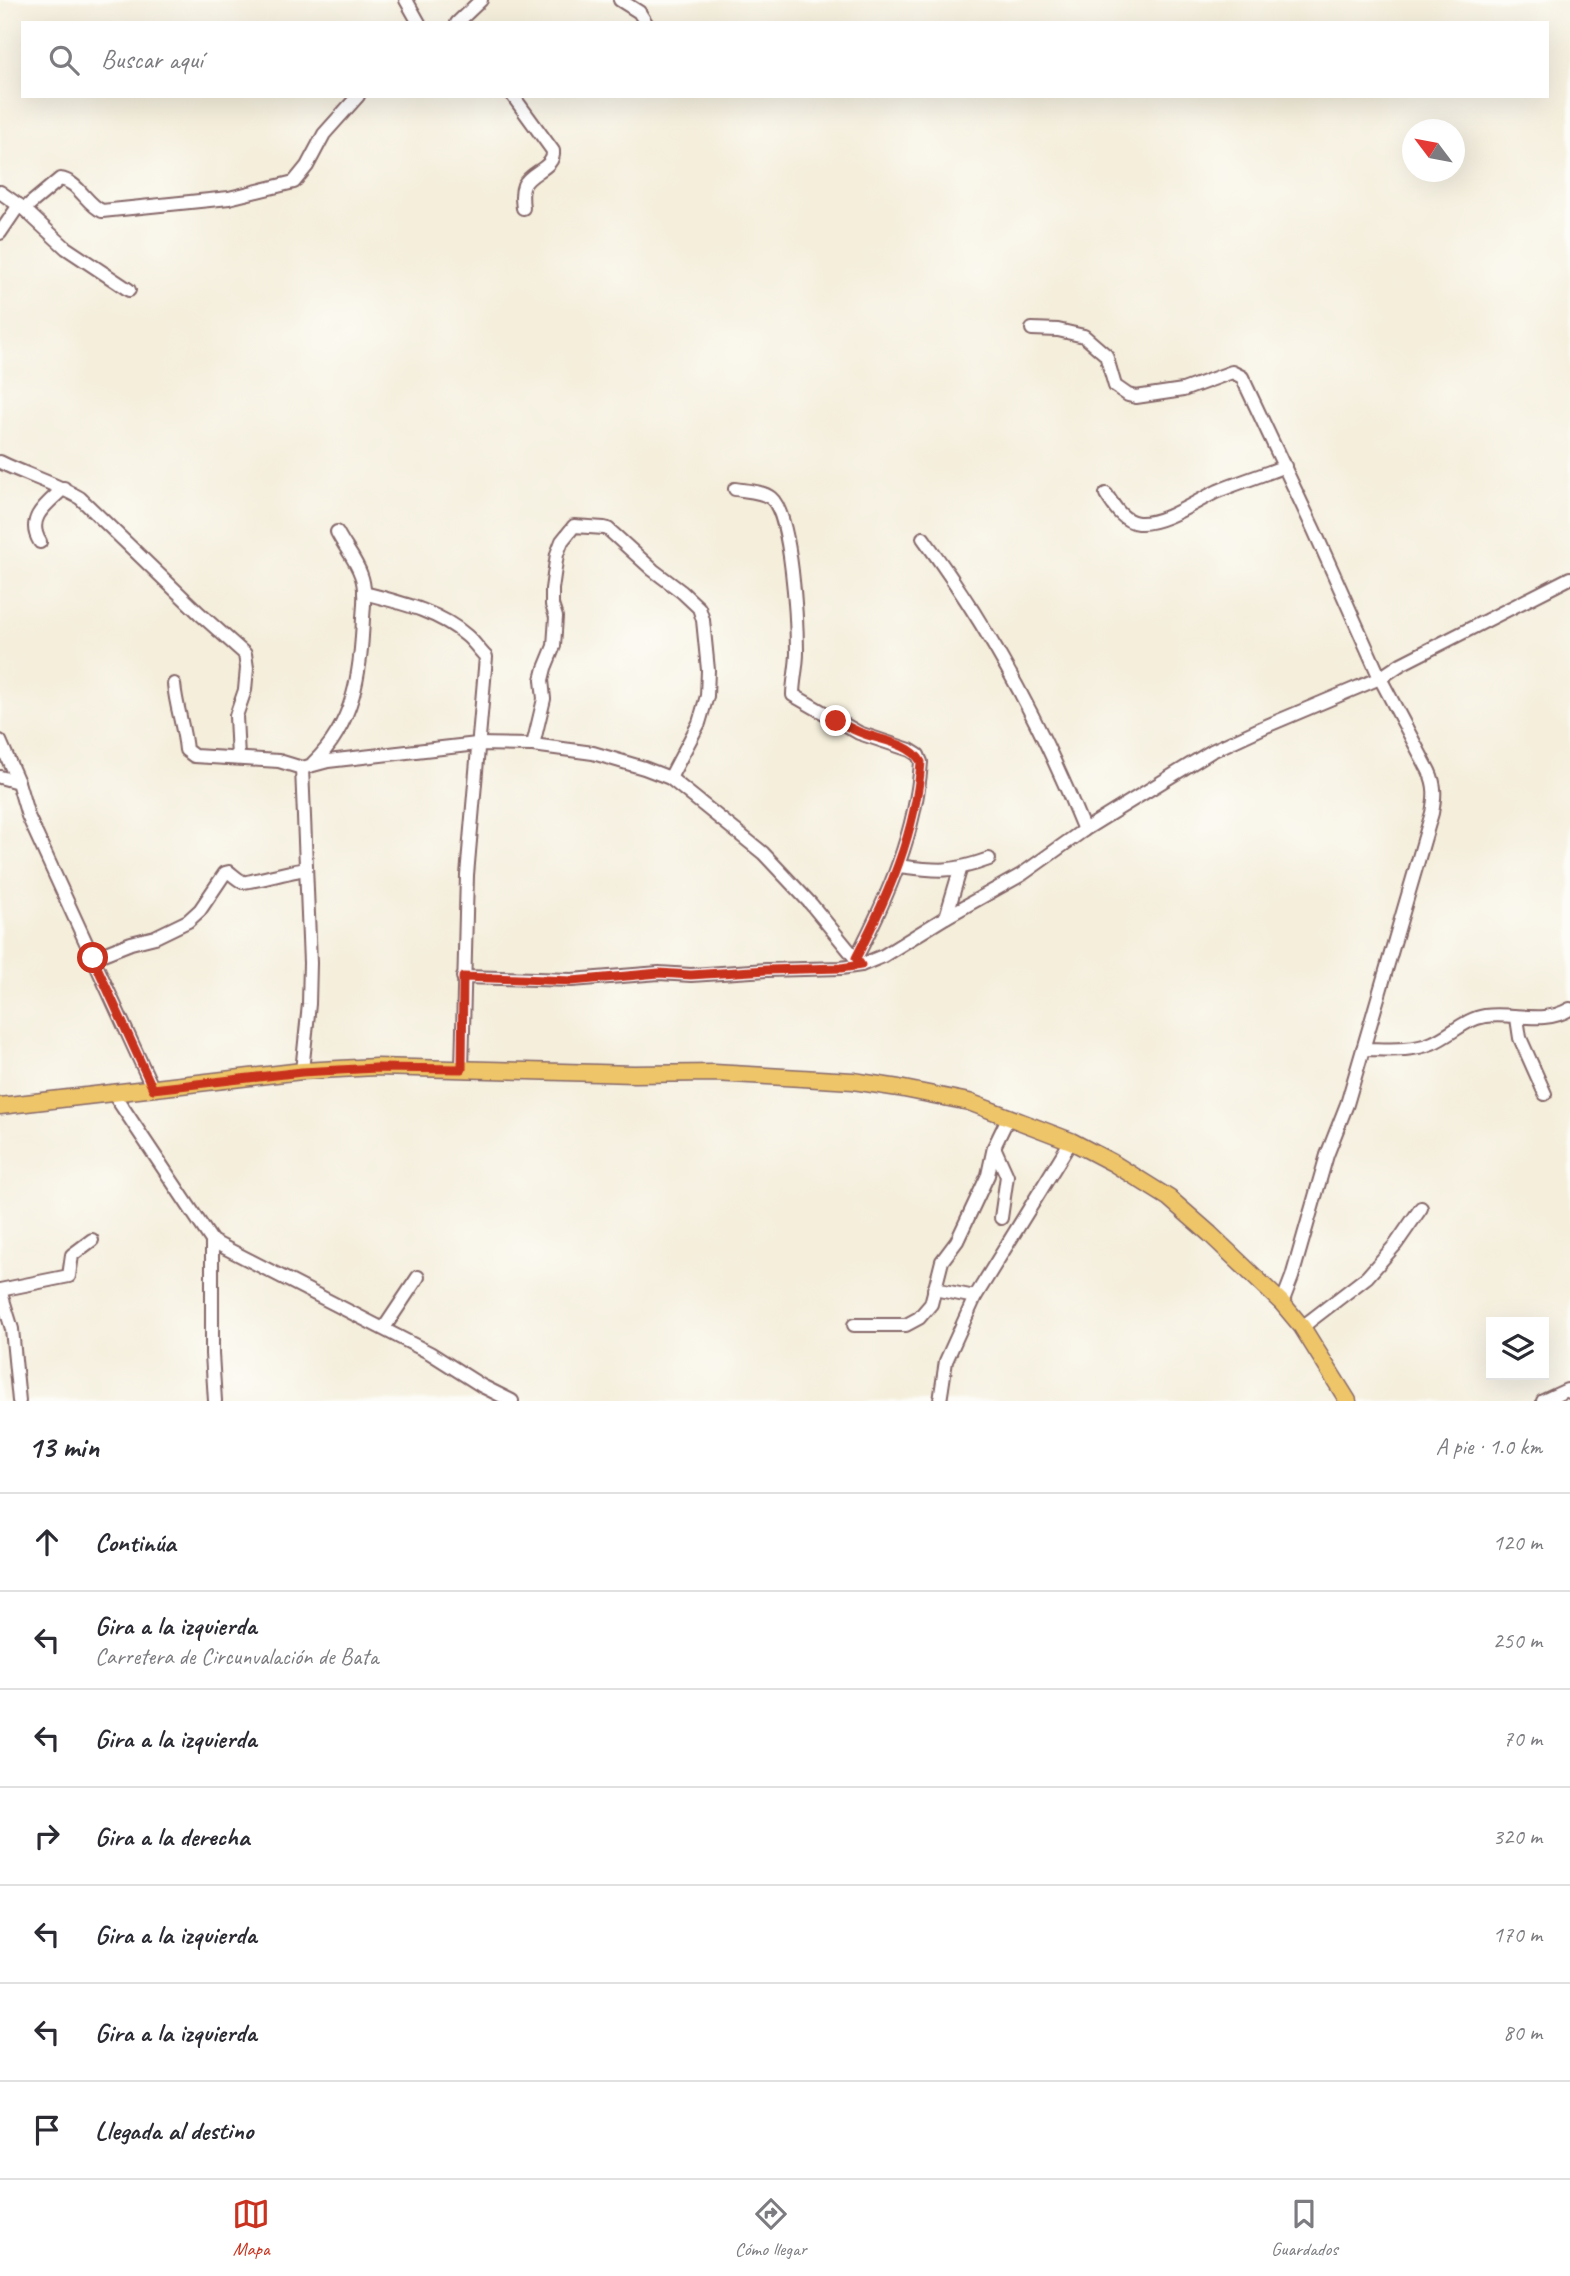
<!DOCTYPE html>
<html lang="es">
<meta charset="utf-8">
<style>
:root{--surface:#fff;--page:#f2f2f3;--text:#2b2b33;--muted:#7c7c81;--line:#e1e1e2;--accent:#c8321e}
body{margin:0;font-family:Caveat,sans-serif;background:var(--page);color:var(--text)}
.controls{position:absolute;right:21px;bottom:21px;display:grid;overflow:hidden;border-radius:0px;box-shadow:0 7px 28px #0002}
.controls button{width:63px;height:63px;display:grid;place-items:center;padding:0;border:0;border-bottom:2px solid var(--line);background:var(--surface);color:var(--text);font:35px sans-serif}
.compass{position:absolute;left:1402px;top:119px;width:63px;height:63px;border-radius:50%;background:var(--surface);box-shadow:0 7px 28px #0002;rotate:302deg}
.stop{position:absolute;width:21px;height:21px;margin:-16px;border:5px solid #c8321e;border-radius:50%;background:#fff}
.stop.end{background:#c8321e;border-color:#fff;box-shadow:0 2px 7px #0008}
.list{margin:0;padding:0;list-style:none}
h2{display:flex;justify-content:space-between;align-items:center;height:91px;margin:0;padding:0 28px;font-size:30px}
h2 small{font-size:23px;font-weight:400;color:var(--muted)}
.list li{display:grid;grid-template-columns:46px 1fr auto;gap:21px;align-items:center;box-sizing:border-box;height:98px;padding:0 28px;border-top:2px solid var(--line)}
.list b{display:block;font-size:26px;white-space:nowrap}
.list p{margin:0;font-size:23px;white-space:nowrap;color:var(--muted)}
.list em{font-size:23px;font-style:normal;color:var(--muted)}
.icon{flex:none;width:38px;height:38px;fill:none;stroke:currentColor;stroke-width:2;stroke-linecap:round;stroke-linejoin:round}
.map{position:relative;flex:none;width:1570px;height:1401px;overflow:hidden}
.search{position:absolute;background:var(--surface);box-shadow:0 7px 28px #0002;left:21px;right:21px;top:21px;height:77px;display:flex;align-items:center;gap:18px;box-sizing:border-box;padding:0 24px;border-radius:0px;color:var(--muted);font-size:26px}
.sheet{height:777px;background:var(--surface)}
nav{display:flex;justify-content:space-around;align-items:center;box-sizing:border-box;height:98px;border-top:2px solid var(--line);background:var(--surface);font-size:19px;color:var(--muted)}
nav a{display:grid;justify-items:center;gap:4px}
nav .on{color:var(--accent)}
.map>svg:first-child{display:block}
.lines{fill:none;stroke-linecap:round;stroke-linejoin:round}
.minor-casing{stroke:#866769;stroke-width:16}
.major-casing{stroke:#866769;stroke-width:19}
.minor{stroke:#fff;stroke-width:12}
.major{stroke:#eec569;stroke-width:16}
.route{stroke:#c8321e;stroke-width:9}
</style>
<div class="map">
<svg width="1570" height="1401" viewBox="0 0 1570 1401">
<rect width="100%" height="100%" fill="#fdfcf7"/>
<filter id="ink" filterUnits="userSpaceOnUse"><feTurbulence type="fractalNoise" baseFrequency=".0143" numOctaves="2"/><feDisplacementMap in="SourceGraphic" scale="14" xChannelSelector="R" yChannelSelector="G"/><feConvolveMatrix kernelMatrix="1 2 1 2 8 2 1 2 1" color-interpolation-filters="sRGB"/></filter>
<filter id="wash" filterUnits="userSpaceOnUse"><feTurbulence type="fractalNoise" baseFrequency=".00686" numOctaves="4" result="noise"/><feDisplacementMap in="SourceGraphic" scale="28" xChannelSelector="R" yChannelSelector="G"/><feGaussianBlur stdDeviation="1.57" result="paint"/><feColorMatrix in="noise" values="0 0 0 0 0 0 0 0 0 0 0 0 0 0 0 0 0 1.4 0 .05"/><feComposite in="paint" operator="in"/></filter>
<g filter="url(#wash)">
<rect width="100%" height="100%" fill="#f4eedb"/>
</g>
<g filter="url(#ink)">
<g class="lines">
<g class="minor-casing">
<g id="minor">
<polyline points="406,0 419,23"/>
<polyline points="620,0 639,12 646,23"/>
<polyline points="457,23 481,0"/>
<path d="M513 96 553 151C555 168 531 171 524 185 521 192 522 200 523 208"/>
<polyline points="0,192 24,209 66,248 129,290"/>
<path d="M24 209 60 179C78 181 86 204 102 211L229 198 294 182 307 166 324 134 358 96"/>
<polyline points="0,233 19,205"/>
<path d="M0 462C26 475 55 483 80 498L199 613 245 654 247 668 245 690 236 716 238 758"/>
<path d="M735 489C746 491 762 491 771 498 792 515 797 623 797 652 797 667 793 681 793 695L859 733 910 750 918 755 921 762C916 833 888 896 856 958"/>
<path d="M1106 494C1114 506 1122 521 1138 523 1163 525 1196 501 1218 491 1240 482 1263 475 1285 466"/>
<path d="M923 538C989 627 1043 728 1084 830"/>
<path d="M40 542C25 518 47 504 64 488"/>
<path d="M364 593C398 602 439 611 467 636 474 642 479 650 486 657L467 875 462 1069"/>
<path d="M174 684C176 707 184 727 186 750L194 756 279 761 302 768 328 761 477 744 533 745 593 753 644 768 670 778 763 853 811 904 861 965"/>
<polyline points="0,741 18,782 28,816 153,1089"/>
<polyline points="533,745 544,699 542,680 545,668 554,646 556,617 552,605 552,589 557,554 562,541 574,526 604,528 608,529 653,570 682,592 699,608 703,620 708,670 707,696 699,723 670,778"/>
<path d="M313 763C354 724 361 672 363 618 364 604 366 588 361 575 356 560 344 546 337 532"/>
<polyline points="0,777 18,782"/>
<path d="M898 866C938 871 950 873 989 859"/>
<polyline points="946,917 960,870"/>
<path d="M93 958 131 943 155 937 188 921 200 910 225 873 229 872C233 875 238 880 243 882 247 883 296 870 306 869"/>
<polyline points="463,977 572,980 659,973 691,975 767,970 841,968 861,965 883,956 946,917 1021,875 1084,830 1212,751 1264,727 1380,678 1314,530 1242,377 1232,372 1183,390 1136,397 1128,395 1115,386 1106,355 1084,336 1058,330 1032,329"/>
<polyline points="1517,1018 1520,1038 1545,1094"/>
<path d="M1363 1049C1385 1049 1411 1052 1432 1043 1451 1035 1465 1019 1485 1016 1514 1012 1543 1025 1570 1009"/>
<polyline points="302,1071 309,1004 310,963 302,768"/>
<polyline points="113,1093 212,1241 212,1354 215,1401"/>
<polyline points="994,1147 1007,1176 1001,1218"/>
<polyline points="212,1241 430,1353 482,1386 512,1401"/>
<polyline points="934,1289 975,1297"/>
<polyline points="0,1290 69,1276 72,1255 92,1240"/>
<polyline points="0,1290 12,1329 19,1401"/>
<path d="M1282 1303 1292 1277 1327 1155 1347 1104 1432 813C1435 797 1436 786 1429 771L1380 678 1401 664 1570 578"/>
<polyline points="854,1325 906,1325 919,1318 931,1304 942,1261 957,1241 988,1175 994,1147 1009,1116"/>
<polyline points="1302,1327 1367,1277 1396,1244 1421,1208"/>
<polyline points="384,1328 418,1277"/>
<polyline points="940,1401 946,1361 975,1297 1071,1141"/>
<polyline points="1543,1401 1567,1390 1570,1392"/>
</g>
</g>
<g class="major-casing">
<polyline id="major" points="0,1106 302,1071 376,1067 634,1074 714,1073 853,1081 899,1088 969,1102 1071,1141 1113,1163 1169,1198 1210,1234 1282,1303 1302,1327 1348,1401"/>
</g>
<use href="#minor" class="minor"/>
<use href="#major" class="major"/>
</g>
</g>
<g class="lines" filter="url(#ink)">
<path class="route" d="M93 958 153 1089 302 1072 376 1068 462 1069 463 977 572 981 659 973 691 975 767 970 841 968 861 965 856 958C888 896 916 833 921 762 911 743 880 740 862 733 853 730 845 725 836 721"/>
</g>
</svg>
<div class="controls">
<button><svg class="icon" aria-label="layers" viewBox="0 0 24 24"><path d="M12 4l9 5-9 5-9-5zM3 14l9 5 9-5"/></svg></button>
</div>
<svg class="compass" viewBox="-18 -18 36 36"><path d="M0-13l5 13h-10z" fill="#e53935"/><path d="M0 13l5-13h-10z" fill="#7c7c81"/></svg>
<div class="stop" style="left:93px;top:958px"></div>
<div class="stop end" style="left:836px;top:721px"></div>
<div class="search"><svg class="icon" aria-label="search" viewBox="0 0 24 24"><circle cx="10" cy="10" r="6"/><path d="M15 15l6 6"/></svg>Buscar aquí</div>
</div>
<section class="sheet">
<h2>13 min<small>A pie · 1.0 km</small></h2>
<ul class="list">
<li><svg class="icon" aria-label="ahead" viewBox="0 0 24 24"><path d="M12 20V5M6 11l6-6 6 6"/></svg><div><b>Continúa</b></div><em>120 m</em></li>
<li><svg class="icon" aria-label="left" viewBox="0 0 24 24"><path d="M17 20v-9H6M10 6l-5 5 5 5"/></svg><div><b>Gira a la izquierda</b><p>Carretera de Circunvalación de Bata</p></div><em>250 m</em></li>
<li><svg class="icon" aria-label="left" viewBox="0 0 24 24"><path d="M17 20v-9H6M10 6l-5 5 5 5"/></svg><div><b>Gira a la izquierda</b></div><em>70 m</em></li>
<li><svg class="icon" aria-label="right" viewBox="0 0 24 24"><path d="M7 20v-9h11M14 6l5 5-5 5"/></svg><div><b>Gira a la derecha</b></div><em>320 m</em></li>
<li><svg class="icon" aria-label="left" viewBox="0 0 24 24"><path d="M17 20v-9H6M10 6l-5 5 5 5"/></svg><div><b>Gira a la izquierda</b></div><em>170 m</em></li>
<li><svg class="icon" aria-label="left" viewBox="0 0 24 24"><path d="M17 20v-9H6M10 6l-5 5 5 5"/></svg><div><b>Gira a la izquierda</b></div><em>80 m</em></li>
<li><svg class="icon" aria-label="arrive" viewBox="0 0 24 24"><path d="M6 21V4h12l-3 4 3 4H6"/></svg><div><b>Llegada al destino</b></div></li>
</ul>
</section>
<nav>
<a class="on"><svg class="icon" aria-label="map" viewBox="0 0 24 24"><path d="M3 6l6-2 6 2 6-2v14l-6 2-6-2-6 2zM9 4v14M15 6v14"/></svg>Mapa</a>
<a><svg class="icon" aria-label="directions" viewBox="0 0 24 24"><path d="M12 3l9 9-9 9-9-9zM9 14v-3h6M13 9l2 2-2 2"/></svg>Cómo llegar</a>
<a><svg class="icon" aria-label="saved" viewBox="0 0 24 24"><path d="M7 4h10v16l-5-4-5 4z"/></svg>Guardados</a>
</nav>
